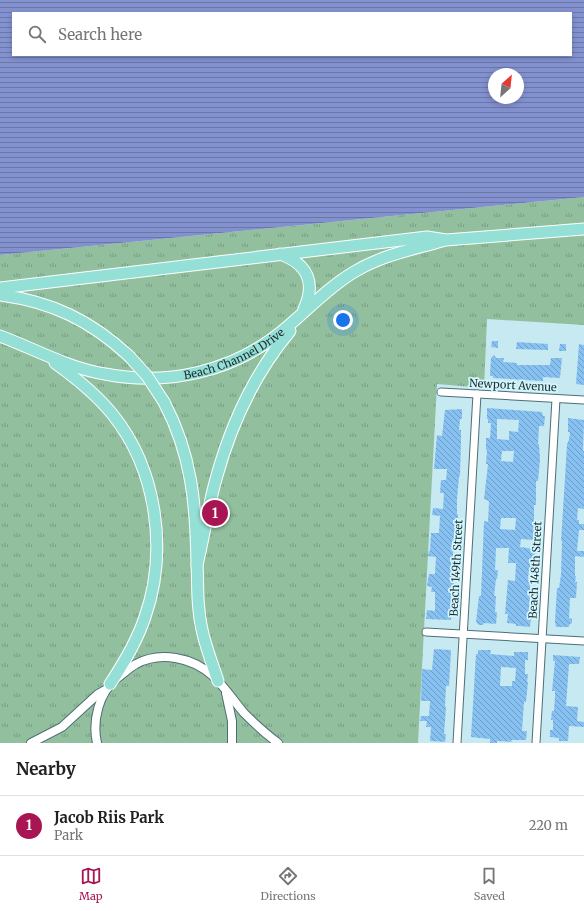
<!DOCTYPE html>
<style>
:root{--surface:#fff;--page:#f6f6f6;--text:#202124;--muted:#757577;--line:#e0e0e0;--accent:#a71653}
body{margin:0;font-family:Merriweather,serif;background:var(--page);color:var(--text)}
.compass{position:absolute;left:488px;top:68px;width:36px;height:36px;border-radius:50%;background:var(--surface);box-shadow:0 2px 6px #0003;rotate:27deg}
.you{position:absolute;left:343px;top:320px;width:14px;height:14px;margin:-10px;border:3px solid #fff;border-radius:50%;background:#1a73e8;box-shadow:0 0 0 6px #1a73e833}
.badge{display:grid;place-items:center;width:26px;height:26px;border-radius:50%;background:var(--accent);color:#fff;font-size:13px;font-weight:700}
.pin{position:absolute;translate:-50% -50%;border:2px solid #fff;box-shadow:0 1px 4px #0006}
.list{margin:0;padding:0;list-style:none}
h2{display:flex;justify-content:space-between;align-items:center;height:52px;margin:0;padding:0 16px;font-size:17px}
h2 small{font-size:13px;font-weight:400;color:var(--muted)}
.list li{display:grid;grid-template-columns:26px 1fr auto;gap:12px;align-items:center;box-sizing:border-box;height:60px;padding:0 16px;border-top:1px solid var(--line)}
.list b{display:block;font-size:15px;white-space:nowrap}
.list p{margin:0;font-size:13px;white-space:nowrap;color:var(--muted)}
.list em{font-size:13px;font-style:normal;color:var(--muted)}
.icon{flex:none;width:22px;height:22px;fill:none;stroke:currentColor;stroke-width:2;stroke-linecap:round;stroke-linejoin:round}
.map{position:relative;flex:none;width:584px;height:743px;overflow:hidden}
.search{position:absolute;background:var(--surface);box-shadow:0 2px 6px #0003;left:12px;right:12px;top:12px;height:44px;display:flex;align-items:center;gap:10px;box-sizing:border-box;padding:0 14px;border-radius:0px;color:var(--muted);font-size:15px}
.sheet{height:112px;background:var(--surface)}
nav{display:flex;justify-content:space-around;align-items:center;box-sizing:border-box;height:56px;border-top:1px solid var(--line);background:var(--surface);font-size:11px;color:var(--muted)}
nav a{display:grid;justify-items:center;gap:2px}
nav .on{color:var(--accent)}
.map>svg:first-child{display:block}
.grass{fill:url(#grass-tufts)}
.water{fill:url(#water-rules);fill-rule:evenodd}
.building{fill:url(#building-back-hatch);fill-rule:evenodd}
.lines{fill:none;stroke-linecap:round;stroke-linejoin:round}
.minor-casing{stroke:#4e6e75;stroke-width:9}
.tertiary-casing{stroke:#4e6e75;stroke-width:10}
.primary-casing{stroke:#fff;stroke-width:13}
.minor{stroke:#fff;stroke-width:7}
.tertiary{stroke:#fff;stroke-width:8}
.primary{stroke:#94e0d7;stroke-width:11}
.primary-bridge-casing{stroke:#fff;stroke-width:13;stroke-linecap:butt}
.primary-bridge{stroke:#94e0d7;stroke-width:11}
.labels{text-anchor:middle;stroke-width:3.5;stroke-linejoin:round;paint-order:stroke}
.street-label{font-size:11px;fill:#1f2c2f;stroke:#d3f7ff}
</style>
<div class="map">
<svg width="584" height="743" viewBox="0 0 584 743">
<defs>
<pattern id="grass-tufts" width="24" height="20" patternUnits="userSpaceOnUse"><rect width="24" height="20" fill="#92c09f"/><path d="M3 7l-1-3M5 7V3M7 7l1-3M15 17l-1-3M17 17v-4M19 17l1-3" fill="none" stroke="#779c82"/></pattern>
<pattern id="water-rules" width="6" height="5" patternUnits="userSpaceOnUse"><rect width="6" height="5" fill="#8392cf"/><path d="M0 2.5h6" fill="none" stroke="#6b77a8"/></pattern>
<pattern id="building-back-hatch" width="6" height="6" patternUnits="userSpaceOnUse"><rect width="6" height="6" fill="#86c1f1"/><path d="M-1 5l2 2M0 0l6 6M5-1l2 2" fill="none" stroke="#6d9dc4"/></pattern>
</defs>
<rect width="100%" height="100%" fill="#c6e9f2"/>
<polygon class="grass" points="584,197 584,325 487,319 484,388 437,384 418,743 0,743 0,255"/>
<path class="water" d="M0 0H584V197L0 255ZM13 13H571V55H13ZM494 74H518V98H494Z"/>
<g class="building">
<polygon points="492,341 498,341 498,348 491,347"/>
<polygon points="517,342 548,344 548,350 516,349"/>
<polygon points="560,344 566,344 566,351 559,351"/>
<polygon points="579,344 584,345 584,385 576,384"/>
<polygon points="494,355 496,358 504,358 503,362 517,363 517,365 550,365 551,358 562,358 560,378 543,377 543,381 493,378 493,376 490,376 491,358"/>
<path d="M487 408 542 412 543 416H545L544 426H539L538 444H539L540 459 538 481H536V505H534V540L521 539 520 547 535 549 533 568 529 569 528 580 530 581V592H532V598H530L528 617H531L530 627 520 626H516V624L507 623 508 614H505L508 580 515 581 516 563H508L509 548H496L495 570H498L497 579H496L494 596H496L495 612H497L496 624 484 623 483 625H479L476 622 479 596H481L484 521 488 522 489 501 484 499 488 464H486L487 450H486V438H490L491 423H488V419H487ZM497 419 519 420 518 432 509 431V440L497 439ZM502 451H514L513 462 501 461ZM501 518H516L515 530 500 529Z"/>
<polygon points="462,409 462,419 460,419 459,430 461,430 461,441 460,475 459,477 457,499 457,514 458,515 458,520 457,520 456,535 454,535 453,556 455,556 452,576 454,576 453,596 451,596 451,620 426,619 427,610 435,611 435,592 431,592 432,587 427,586 429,574 435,574 436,557 428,556 429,551 430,551 431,533 439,533 440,516 432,515 433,508 443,509 444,493 440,493 441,480 446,480 447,469 434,469 437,435 442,436 445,410"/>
<polygon points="568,418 584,420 583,451 584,451 584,509 578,508 577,520 579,520 579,524 584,524 584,530 579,530 577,551 584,551 584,557 575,556 575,576 576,576 575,582 577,582 576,598 570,598 569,618 572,619 572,623 569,625 569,627 556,627 555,622 557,588 559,588 561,575 562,541 561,541 565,478 567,444 569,440 570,432 568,432"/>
<polygon points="434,649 451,650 449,686 446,686 445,706 446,707 444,734 446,734 445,742 430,741 431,727 426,727 427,721 420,721 421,716 429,716 430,701 421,701 422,669 432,670"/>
<path d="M478 650H491L490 654 514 656V652H528V660H525V674H528L527 682H528L526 702H524L522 731H527L526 740H511L512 742 497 741V743H490V739L471 737 476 654H478ZM501 667 516 668 515 681H512V686H500Z"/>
<polygon points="553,655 580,657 579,664 569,664 566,706 578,707 577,721 584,722 584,727 569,726 568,741 559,741 559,738 550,737 550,730 553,730 553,720 551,720 552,711 554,711 555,696 555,691 552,691 555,661 553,661"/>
</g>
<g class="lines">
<g class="minor-casing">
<g id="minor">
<polyline points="441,392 584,400"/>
<polyline points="426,632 584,641"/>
<polyline points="457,743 477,394"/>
<polyline points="536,743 556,399"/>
</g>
</g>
<g class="tertiary-casing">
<g id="tertiary">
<polyline points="226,693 232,721 232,743"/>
<polyline points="31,743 62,727 98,694 107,689"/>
<path d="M97 743C92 721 99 693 116 679 123 674 129 668 136 664 160 651 192 657 213 676 224 686 234 701 244 713 255 724 266 734 278 743"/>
</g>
</g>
<g class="primary-casing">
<g id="primary">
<path d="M280 254C308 264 316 283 304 309"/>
<polyline points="0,288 427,237 446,240 584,229"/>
<path d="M0 295C52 302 90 320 129 356"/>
<path id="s1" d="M0 336C35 349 68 368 105 374 167 386 232 372 281 332 306 312 327 288 354 272 382 255 411 250 442 241"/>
<path d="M55 363C76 378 97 395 113 415 157 470 168 551 145 617 137 641 124 663 110 684"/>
<path d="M164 402C192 455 196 505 197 564 198 580 197 595 199 610 201 635 210 657 218 681"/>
<path d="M197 565C204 536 208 507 216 479 231 424 254 374 290 331"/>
</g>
</g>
<use href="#minor" class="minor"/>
<use href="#tertiary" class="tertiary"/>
<use href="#primary" class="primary"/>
<g class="primary-bridge-casing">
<polyline id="primary-bridge" points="129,356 147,376 164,402"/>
</g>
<use href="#primary-bridge" class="primary-bridge"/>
</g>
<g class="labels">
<g class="street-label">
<text dy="4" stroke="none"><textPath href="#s1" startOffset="246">Beach Channel Drive</textPath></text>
<text transform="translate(513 385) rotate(3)" y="4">Newport Avenue</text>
<text transform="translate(456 568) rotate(-87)" y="4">Beach 149th Street</text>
<text transform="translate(535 570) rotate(-87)" y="4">Beach 148th Street</text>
</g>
</g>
</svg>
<svg class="compass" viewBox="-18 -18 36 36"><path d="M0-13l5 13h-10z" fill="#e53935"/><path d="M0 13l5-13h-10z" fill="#757577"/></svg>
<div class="you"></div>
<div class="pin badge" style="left:215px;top:513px">1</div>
<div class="search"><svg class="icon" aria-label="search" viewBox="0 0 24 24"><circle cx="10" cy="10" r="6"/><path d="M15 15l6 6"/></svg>Search here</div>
</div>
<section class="sheet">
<h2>Nearby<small></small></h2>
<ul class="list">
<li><span class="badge">1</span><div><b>Jacob Riis Park</b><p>Park</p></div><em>220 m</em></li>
</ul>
</section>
<nav>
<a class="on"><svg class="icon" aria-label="map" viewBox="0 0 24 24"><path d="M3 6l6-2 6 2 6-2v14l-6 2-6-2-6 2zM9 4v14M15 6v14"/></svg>Map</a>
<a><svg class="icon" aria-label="directions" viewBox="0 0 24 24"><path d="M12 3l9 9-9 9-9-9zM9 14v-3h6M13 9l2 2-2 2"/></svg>Directions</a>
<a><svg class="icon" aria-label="saved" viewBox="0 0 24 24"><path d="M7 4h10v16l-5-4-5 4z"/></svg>Saved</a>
</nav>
